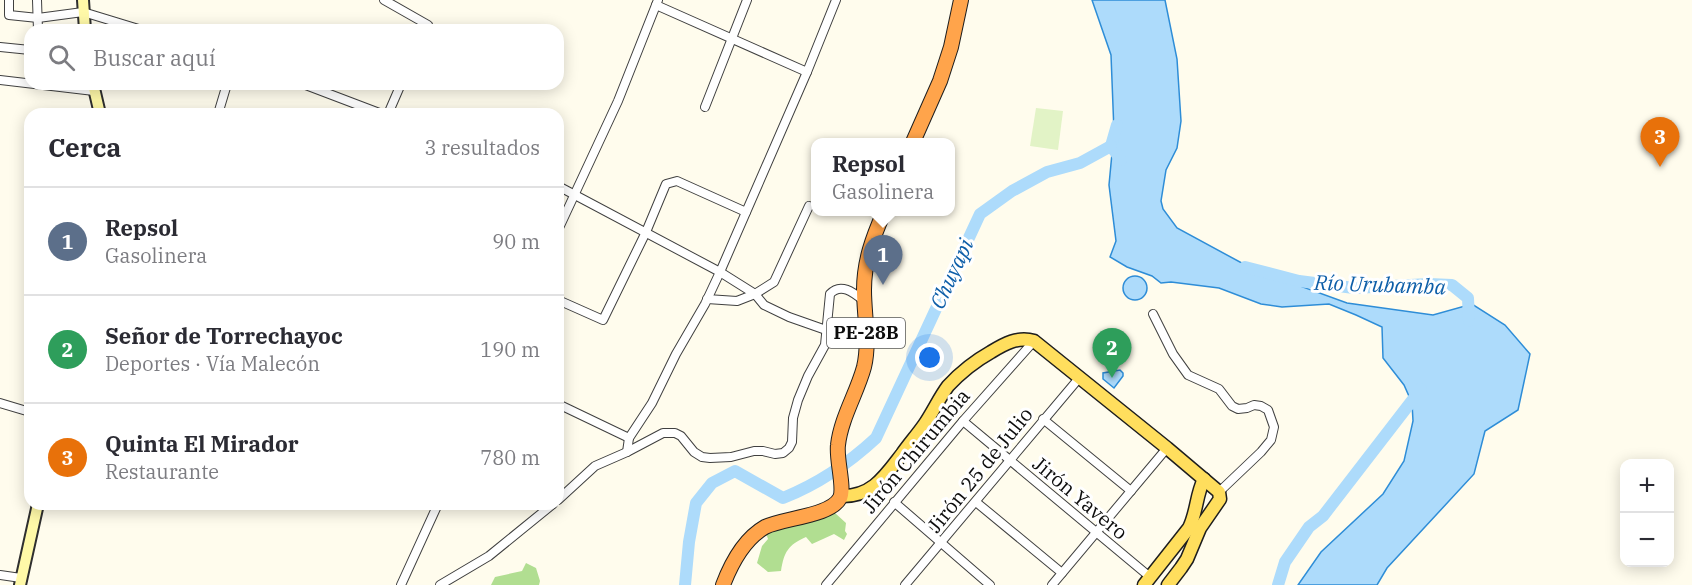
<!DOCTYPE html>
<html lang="es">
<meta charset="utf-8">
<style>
:root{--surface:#fff;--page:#f7f7f7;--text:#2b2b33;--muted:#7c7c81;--line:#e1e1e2;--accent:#7c3aed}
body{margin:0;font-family:"IBM Plex Serif",serif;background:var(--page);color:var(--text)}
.controls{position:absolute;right:18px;bottom:18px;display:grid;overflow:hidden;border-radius:12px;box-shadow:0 3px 15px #0003}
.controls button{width:54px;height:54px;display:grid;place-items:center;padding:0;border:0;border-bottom:2px solid var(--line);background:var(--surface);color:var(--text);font:30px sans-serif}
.you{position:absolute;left:930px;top:358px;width:21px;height:21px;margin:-15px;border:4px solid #fff;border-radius:50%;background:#1a73e8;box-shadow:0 0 0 9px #1a73e833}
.badge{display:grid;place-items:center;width:39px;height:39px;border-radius:50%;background:var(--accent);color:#fff;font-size:20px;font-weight:700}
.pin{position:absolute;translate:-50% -50px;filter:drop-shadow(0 2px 3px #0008)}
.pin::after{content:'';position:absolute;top:32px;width:21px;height:18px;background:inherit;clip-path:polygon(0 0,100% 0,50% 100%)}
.popup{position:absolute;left:811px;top:138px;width:144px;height:78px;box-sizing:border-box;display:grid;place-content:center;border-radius:12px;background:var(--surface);filter:drop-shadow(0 2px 4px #0005);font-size:20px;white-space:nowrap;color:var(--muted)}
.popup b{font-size:22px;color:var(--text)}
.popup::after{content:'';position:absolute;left:50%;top:100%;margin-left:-12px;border:12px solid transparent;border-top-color:var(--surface)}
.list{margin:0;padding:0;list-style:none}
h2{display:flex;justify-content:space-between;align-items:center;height:78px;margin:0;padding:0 24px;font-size:26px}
h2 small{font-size:20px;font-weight:400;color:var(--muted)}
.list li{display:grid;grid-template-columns:39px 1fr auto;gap:18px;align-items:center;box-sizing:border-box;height:108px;padding:0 24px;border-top:2px solid var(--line)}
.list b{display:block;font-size:22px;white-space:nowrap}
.list p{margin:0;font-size:20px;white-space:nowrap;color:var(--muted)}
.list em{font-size:20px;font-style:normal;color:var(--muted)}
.icon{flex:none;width:33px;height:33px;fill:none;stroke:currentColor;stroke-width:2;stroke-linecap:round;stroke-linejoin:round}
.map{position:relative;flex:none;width:1692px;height:585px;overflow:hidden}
.search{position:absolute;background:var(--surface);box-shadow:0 3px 15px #0003;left:24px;top:24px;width:540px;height:66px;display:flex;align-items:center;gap:15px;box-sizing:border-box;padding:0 21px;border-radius:18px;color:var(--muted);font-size:22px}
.panel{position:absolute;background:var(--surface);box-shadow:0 3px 15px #0003;left:24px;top:108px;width:540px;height:402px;border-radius:18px}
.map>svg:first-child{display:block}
.forest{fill:#b1de91}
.pitch{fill:#e2f3c6}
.water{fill:#addbfb;stroke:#2e8dd7;stroke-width:1.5}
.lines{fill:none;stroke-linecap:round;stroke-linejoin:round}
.river{stroke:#addbfb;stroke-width:12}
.street-casing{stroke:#404040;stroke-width:10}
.secondary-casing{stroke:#2f2f2f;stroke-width:14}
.primary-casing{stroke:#1e1e1e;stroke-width:15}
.highway-casing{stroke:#1e1e1e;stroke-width:16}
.street{stroke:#fff;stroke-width:8}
.secondary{stroke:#fff9a8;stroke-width:10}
.primary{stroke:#ffde5d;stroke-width:12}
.highway{stroke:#ffa44b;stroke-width:14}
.labels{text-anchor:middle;stroke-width:6;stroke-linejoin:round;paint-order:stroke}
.shield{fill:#fff;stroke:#565656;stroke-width:1.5}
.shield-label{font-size:18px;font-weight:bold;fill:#0d0d0d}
.street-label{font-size:20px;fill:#0d0d0d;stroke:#fff}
.water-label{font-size:21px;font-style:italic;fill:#0d5ea8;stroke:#fff}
</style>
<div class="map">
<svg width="1692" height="585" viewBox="0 0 1692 585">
<rect width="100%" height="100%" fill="#fffced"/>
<g class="forest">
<path d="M832 506 835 513 846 523 845 531 847 534 844 540 834 534 812 544 806 537C788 545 784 552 781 571L768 572 757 563 762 546 768 539 767 536 761 531Z"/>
<polygon points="526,563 536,568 540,581 539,585 491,585 495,577 522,571"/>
</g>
<polygon class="pitch" points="1036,108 1063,111 1058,150 1030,146"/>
<g class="water">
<polygon points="1092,0 1165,0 1177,59 1181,121 1177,148 1166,170 1161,201 1163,209 1177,228 1251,268 1347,303 1433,315 1472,304 1505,325 1530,354 1518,410 1485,431 1474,474 1387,568 1377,585 1298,585 1321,552 1383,494 1404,461 1413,421 1412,403 1404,385 1383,358 1382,327 1356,315 1329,304 1282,307 1261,304 1219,288 1171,282 1161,283 1152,276 1127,267 1110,257 1116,241 1109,185 1114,132 1111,55"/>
<circle cx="1135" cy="288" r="12"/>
<polygon points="1120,370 1123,373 1123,376 1114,388 1103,379 1103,373"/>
</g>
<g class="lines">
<g class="river">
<polyline points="1117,125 1111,146 1121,160"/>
<polyline points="1245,267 1299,281 1354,288 1429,284 1452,285 1468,298 1469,321"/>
<path d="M685 585 689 542 696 503 712 483 735 471 783 498C818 484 848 464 876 438L980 214 1012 191 1047 172 1080 163 1111 146"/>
<polyline points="1278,585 1285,562 1309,527 1323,516 1421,389"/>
</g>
<g class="street-casing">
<g id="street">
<polyline points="9,0 9,15 38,18 83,12 142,30"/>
<polyline points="37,0 38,30"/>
<polyline points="384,0 428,25 426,30"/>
<polyline points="656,5 807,72"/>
<polyline points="0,47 30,50"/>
<polyline points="0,80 94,91"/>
<polyline points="303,84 382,114"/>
<polyline points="705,107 747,0"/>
<polyline points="218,114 227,84"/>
<polyline points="388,114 401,84"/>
<polyline points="558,186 720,272 755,294 764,305 789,317 826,330"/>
<polyline points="558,230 618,101 658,0"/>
<polyline points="707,299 737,301 755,294 774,282 809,206"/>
<polyline points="558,300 603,320 646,232 666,184 677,181 746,212"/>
<polyline points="1153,314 1173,354 1188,375 1219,389 1232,406 1238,409 1247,408 1254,405 1261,406 1268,410 1274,427 1271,440 1261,452 1219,492"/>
<polyline points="0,403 30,412"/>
<polyline points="558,404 629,438"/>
<polyline points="1043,419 1131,491"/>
<polyline points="963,421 1150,577"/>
<polyline points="627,452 629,438 652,403 676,354 705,304 720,272 807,72 836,0"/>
<path d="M558 500 595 466 627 452 663 433H675L681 436 694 452 702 457 710 458 731 457 754 451H763L775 454 783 453 789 448 792 442 793 418 798 400 808 376 825 345 830 294C841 282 854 293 864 301"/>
<polyline points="894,502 990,585"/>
<polyline points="976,502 1062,573"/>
<polyline points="0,575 21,578"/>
<polyline points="401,585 438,504"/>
<polyline points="440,585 489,556 553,504"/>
<polyline points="826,585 963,421 1034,341"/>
<polyline points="905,585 1080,377"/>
<polyline points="1052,585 1167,448"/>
</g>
</g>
<g class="secondary-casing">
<g id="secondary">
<polyline points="83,0 85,30"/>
<polyline points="93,84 100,114"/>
<polyline points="20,585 38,504"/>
</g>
</g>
<g class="primary-casing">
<g id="primary">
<path d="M841 496C872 497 885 476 902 454 909 444 917 435 924 425 933 412 939 398 948 386 961 372 975 361 991 352 1004 344 1018 336 1034 341L1167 448 1219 492 1220 499 1200 528 1187 559 1181 568 1168 585"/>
<path d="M1144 585 1189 528C1197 512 1196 495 1204 479"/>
</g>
</g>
<g class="highway-casing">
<g id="highway">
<polyline points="913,142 940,81 951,47 961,0"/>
<path d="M723 585C731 564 744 539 765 527 783 518 831 516 840 498 845 488 836 459 838 445 841 418 857 393 864 367 870 342 864 315 864 290 864 261 873 237 884 212"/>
</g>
</g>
<use href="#street" class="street"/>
<use href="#secondary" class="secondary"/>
<use href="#primary" class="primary"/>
<use href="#highway" class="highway"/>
</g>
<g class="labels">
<rect class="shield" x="827" y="318" width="78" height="30" rx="4.5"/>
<g class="shield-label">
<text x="866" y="339">PE-28B</text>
</g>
<g class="street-label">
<text transform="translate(916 451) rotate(-50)" y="7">Jirón Chirumbia</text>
<text transform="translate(980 470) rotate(-51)" y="7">Jirón 25 de Julio</text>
<text transform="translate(1080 498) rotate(40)" y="7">Jirón Yavero</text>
</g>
<g class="water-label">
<text transform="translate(952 274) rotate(-65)" y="7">Chuyapi</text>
<text transform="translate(1380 285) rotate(2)" y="7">Río Urubamba</text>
</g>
</g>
</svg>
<div class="controls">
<button>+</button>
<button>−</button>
</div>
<div class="you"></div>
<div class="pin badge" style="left:883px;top:285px;background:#5c6f8a">1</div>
<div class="popup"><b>Repsol</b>Gasolinera</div>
<div class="pin badge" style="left:1112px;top:378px;background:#2e9e5b">2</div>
<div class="pin badge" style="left:1660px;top:167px;background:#e8710a">3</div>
<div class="search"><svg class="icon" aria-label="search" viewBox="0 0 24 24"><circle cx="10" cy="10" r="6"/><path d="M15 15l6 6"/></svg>Buscar aquí</div>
<section class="panel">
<h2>Cerca<small>3 resultados</small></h2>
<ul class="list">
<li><span class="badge" style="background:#5c6f8a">1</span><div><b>Repsol</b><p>Gasolinera</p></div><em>90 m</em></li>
<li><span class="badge" style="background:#2e9e5b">2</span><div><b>Señor de Torrechayoc</b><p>Deportes · Vía Malecón</p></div><em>190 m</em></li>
<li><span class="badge" style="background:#e8710a">3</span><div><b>Quinta El Mirador</b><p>Restaurante</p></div><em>780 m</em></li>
</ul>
</section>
</div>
